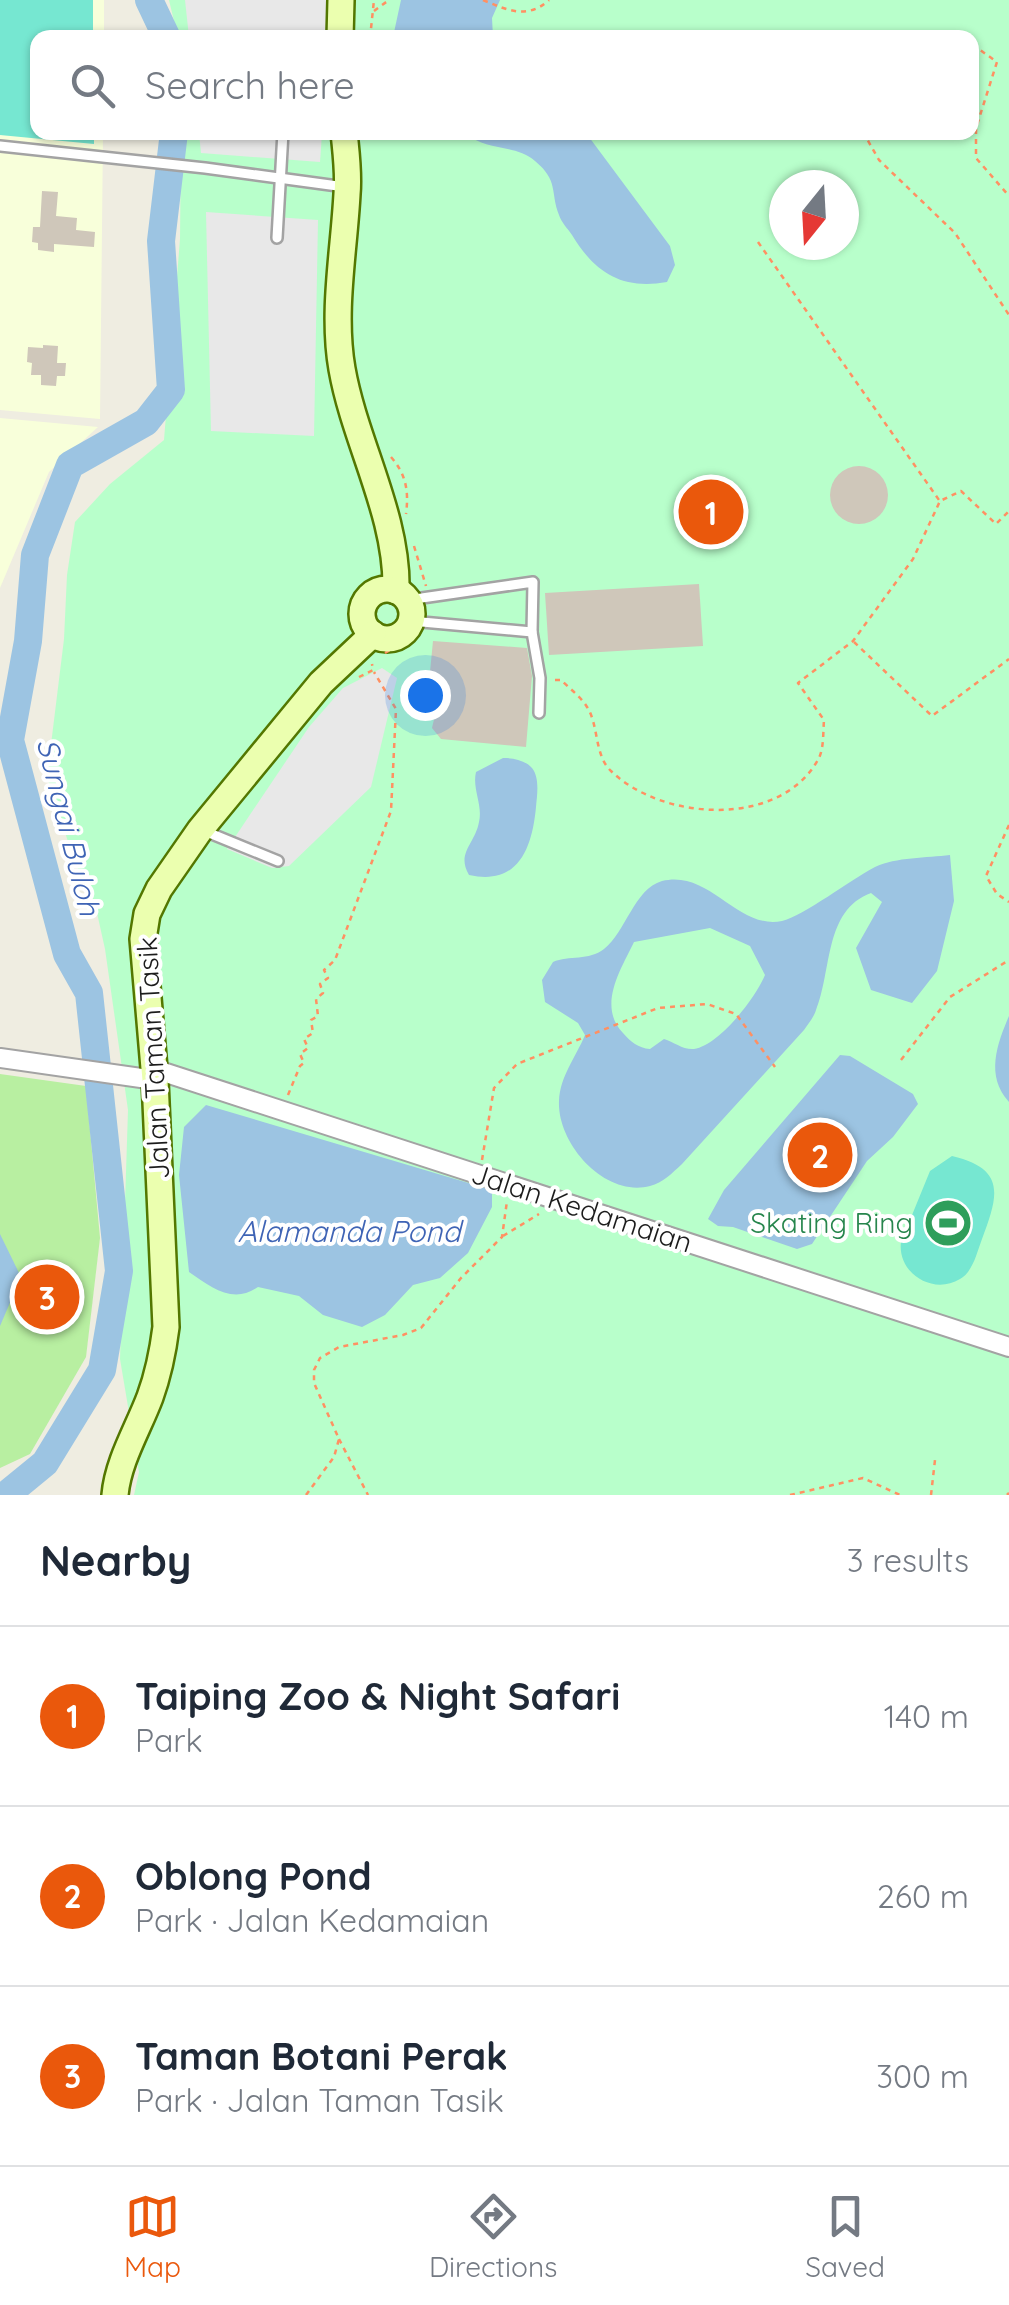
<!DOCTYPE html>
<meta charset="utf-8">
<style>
:root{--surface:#fff;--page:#f2f2f3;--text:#1f2937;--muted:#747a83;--line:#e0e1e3;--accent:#ea580c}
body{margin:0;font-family:Quicksand,sans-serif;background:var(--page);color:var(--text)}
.compass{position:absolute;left:769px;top:170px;width:90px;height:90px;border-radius:50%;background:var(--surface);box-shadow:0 2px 8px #0004;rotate:198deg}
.you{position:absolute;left:425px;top:695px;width:35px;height:35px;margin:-25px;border:8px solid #fff;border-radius:50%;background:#1a73e8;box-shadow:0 0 0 15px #1a73e833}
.badge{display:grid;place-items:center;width:65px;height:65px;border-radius:50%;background:var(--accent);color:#fff;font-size:32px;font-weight:700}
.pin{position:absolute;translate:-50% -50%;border:5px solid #fff;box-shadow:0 2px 10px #0006}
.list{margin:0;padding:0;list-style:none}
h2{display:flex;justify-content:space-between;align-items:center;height:130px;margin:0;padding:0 40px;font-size:42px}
h2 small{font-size:32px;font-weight:400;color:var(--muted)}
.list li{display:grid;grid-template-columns:65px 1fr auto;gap:30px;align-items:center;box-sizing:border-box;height:180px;padding:0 40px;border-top:2px solid var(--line)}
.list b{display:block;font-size:38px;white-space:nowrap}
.list p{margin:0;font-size:32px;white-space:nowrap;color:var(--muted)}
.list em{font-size:32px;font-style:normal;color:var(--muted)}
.icon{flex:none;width:55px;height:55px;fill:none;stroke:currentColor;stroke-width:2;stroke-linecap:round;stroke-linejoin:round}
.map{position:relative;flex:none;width:1009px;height:1495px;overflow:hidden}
.search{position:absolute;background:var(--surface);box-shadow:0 2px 8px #0004;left:30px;right:30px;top:30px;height:110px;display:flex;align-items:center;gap:25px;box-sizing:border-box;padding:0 35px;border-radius:20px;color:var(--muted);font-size:38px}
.sheet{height:670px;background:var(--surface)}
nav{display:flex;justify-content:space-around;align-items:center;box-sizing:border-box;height:140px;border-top:2px solid var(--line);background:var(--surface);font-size:28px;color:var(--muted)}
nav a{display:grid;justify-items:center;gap:5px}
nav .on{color:var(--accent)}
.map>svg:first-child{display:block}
.education{fill:#f8ffda}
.grass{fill:#b8efa1}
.park{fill:#b8ffcb;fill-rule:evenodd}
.pitch{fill:#76e7d1}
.parking{fill:#e8e8e8}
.water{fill:#9cc4e2;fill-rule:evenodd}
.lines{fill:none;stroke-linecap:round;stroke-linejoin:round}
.river{stroke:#9cc4e2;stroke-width:28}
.building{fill:#cfc7ba}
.lane-casing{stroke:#a3a3a3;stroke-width:14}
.street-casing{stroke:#a3a3a3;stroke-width:22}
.secondary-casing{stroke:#537700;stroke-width:30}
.path{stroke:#ff9062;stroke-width:2.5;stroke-dasharray:5 5;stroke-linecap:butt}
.lane{stroke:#fff;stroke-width:9}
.street{stroke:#fff;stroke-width:18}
.secondary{stroke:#ebffaf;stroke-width:25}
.labels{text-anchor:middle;stroke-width:8;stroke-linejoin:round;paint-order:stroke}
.street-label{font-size:28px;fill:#1c1c1c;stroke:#fff}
.leisure-label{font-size:28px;fill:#27864d;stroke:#fff;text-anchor:end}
.water-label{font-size:30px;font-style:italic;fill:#3f64b5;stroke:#fff}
</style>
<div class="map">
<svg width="1009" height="1495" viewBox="0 0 1009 1495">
<rect width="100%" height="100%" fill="#efede1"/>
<g class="education">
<polygon points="0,0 104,0 104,37 38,38 38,132 103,133 100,419 0,410"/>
<polygon points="0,418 98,427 49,472 0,588"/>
</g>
<polygon class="grass" points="0,1074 86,1086 100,1238 86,1357 30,1454 0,1468"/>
<path class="park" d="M169 0H1009V1495H134L139 1472 120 1359 128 1110 105 949 95 904 74 860 47 777 64 639 67 575 75 522 110 484 164 440 180 239 181 133 972 132V38H178ZM784 185H844V245H784Z"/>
<g class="pitch">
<polygon points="0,0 93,0 93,37 38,38 38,132 94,133 94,144 0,135"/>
<path d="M952 1156C1007 1169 998 1196 982 1239 977 1252 973 1272 960 1279 932 1296 897 1272 901 1242L930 1171Z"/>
</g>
<g class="parking">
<polygon points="185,0 331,0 329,37 189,37"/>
<polygon points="199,133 322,133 320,162 201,153"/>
<polygon points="206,212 318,220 314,436 211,431"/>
<polygon points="382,668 397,678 371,787 289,866 272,868 227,849 309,727 343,688"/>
</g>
<g class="water">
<polygon points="401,0 500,0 492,18 493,37 393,37"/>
<path d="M465 133H586L670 246 675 265 667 282C622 290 595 273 572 235 568 229 561 222 559 215 550 192 559 181 535 161 515 144 485 151 465 133Z"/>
<path d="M503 758C513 758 525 760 532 768 540 778 537 795 536 807 532 849 518 886 469 875 456 853 475 844 479 822 483 805 472 789 476 772Z"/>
<path d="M950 855 954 901 937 971 912 1003 871 990 856 948 882 902 871 893C824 910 832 971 816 1010 814 1017 808 1024 804 1030L682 1164C672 1173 663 1183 650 1186 605 1198 557 1144 559 1101 560 1076 576 1057 585 1035L578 1023 545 1002 542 980 553 962C569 955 589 961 604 949 626 932 634 889 662 881 710 869 737 930 782 921 803 916 852 879 875 867 896 857 927 858 950 855ZM710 928 750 946 765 975C756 997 720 1045 694 1049 683 1050 674 1042 664 1039L650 1049C638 1048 631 1042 623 1033 597 1006 621 969 634 942Z"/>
<path d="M1009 1016V1102C985 1076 997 1044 1009 1016Z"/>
<polygon points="840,1055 850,1056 913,1094 918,1104 893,1137 867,1161 812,1244 797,1249 733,1227 718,1226 708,1219 724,1190"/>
<path d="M206 1105 492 1190V1207L468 1253 440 1278 413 1285 385 1315 362 1327 323 1315 299 1296 258 1287C233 1305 211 1287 189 1272L179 1175 184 1127Z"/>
<polygon points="0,1234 21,1277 0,1326"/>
</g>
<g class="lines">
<g class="river">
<polyline points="149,0 167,38"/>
<polyline points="6,1495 45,1463 102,1370 119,1271 89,993 67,954 10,740 28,641 35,555 70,465 146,422 171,390 161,241 174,132"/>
</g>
</g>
<g class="building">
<polygon points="42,191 58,192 56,216 77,218 76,230 95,232 94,247 54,244 54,252 38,250 38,243 32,242 33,227 40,227"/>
<polygon points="43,345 58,346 57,363 66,363 65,376 57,376 56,386 41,385 41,375 31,375 32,363 27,362 28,347 43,348"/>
<circle cx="859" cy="495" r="29"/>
<polygon points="699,584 703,646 549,655 545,593"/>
<polygon points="433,641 527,648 532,676 526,747 441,739 432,728 435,715 426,713"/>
</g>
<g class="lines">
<g class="lane-casing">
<g id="lane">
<polyline points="0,146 205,168 345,187"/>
<polyline points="277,238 283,132"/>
<polyline points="408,600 533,582 532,632"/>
<polyline points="411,621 532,632 540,678 539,713"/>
<polyline points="202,830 278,861"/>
</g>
</g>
<g class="street-casing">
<g id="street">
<polyline points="0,1058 155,1080"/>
<polyline points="154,1069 1009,1347"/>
</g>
</g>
<g class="secondary-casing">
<g id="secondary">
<polyline points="340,38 341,0"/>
<path d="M344 132C346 153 349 173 347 194 344 251 332 312 342 369 355 443 398 515 396 591"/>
<circle cx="387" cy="614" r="25"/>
<path d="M115 1495C118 1461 138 1429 150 1397 158 1375 163 1351 166 1327L155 1080 143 939 147 914 159 889 200 830 321 683 373 634"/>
</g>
</g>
<g class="path">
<path d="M483 0C507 10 527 20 549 0"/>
<polyline points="374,11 389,0"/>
<polyline points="370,38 374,0"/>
<polyline points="799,38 801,33 809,38"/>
<polyline points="972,47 976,47 997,62 976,128 976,158 1009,196"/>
<polyline points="863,132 879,160 955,233 1009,315"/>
<polyline points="758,242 939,500"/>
<path d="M391 457C406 474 409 491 406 514"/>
<polyline points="414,546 426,586"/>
<polyline points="854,642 932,716 1009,659"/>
<polyline points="385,653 416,634"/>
<polyline points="359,677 373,670 372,664"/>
<path d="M555 680H561C569 688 581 697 587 707 599 725 594 755 611 771 662 821 781 829 819 758 824 747 823 732 824 720L798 683 853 641 913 559 940 501 961 491 996 524 1009 511"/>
<polyline points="1009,825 986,876 997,894 1009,902"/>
<polyline points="901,1060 950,997 1009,960"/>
<polyline points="288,1095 300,1066 304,1063 300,1054 308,1048 304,1039 313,1033 311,1020 318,1016 316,999 323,993 320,984 328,978 324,970 335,960 391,811 396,709 374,672"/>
<polyline points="482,1160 494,1088 517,1064 658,1008 707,1004 736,1014 775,1067"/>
<polyline points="503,1236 539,1214"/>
<polyline points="339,1439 368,1495"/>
<polyline points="306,1495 334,1457 339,1439 314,1383 314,1370 320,1358 339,1347 403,1335 421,1328 461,1278 502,1237 507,1201"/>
<polyline points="790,1495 863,1478 900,1495"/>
<polyline points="931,1495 935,1460"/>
<polyline points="1007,1495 1009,1493"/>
</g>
<use href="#lane" class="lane"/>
<use href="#street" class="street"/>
<use href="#secondary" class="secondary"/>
</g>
<defs>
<g id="stadium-disc" transform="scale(2.5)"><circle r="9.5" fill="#2e9e5b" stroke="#fff"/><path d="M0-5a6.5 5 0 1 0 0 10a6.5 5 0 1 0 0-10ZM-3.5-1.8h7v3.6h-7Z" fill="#fff"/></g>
</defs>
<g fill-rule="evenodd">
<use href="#stadium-disc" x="948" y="1223"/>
</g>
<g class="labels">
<g class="street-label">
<text transform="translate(153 1058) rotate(-93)" y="10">Jalan Taman Tasik</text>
<text transform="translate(582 1208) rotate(18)" y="10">Jalan Kedamaian</text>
</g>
<g class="leisure-label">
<text x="913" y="1233">Skating Ring</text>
</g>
<g class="water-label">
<text transform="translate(68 827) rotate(76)" y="10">Sungai Buloh</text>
<text x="349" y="1242">Alamanda Pond</text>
</g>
</g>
</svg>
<svg class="compass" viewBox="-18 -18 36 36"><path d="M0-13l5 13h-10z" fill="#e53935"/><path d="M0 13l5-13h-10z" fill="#747a83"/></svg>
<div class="you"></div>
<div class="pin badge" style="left:711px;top:512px">1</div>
<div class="pin badge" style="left:820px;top:1155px">2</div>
<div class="pin badge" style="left:47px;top:1297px">3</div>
<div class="search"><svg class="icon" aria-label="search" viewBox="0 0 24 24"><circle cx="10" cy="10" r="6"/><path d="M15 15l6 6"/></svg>Search here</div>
</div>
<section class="sheet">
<h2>Nearby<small>3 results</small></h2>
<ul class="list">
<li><span class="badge">1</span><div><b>Taiping Zoo &amp; Night Safari</b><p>Park</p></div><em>140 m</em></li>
<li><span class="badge">2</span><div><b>Oblong Pond</b><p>Park · Jalan Kedamaian</p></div><em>260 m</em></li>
<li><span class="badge">3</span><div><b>Taman Botani Perak</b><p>Park · Jalan Taman Tasik</p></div><em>300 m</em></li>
</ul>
</section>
<nav>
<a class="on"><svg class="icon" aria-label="map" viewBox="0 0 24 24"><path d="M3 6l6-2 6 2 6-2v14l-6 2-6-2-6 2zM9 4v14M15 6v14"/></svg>Map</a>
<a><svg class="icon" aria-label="directions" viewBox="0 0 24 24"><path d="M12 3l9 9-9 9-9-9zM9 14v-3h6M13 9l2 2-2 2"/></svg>Directions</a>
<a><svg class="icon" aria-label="saved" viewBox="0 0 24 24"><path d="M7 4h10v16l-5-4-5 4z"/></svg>Saved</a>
</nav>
